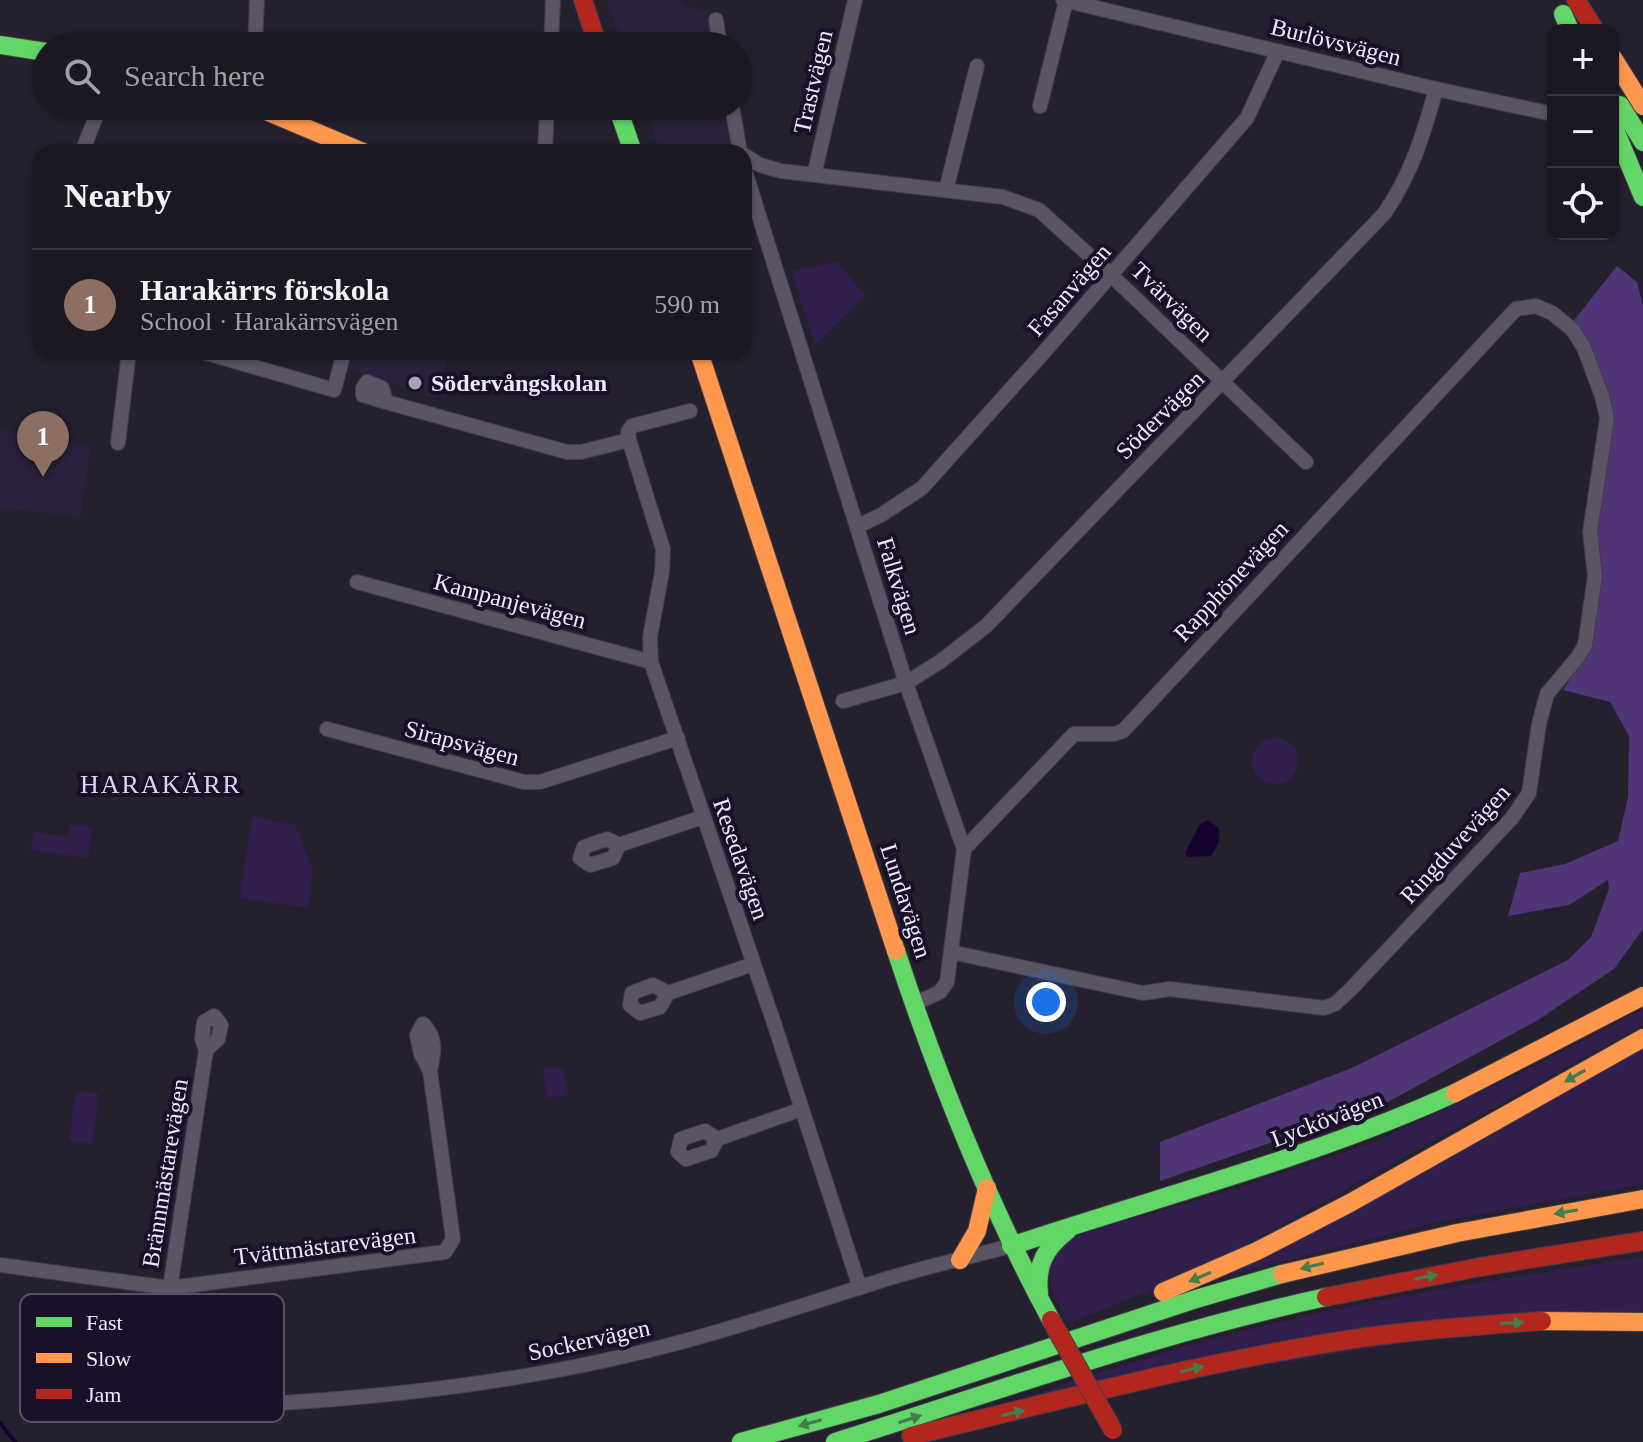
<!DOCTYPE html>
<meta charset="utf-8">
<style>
:root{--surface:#1b1822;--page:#28252f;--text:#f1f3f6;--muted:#a0a0a5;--line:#393740;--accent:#ea580c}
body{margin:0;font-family:"Times New Roman",serif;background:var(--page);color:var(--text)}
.controls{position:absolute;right:24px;top:24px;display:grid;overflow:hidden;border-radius:16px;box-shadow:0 2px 6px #0004}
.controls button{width:72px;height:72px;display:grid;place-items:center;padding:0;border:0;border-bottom:2px solid var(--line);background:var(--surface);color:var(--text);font:40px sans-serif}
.you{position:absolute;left:1046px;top:1002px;width:28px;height:28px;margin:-20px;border:6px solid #fff;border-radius:50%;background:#1a73e8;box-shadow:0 0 0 12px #1a73e833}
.badge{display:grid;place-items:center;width:52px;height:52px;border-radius:50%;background:var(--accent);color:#fff;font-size:26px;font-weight:700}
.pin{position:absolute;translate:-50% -66px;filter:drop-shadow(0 2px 4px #0008)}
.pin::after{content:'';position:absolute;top:42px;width:28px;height:24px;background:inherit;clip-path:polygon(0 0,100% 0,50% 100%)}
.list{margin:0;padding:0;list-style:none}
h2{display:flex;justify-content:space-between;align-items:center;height:104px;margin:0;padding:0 32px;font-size:34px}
h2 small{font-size:26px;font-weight:400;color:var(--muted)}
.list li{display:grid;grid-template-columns:52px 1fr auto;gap:24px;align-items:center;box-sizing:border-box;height:112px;padding:0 32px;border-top:2px solid var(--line)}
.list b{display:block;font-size:30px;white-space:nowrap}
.list p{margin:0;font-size:26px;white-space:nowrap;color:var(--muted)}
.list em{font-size:26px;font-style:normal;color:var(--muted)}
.icon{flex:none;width:44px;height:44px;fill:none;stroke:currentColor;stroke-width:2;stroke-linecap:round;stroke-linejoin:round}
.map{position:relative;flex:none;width:1643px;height:1442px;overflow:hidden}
.search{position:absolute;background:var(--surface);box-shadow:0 2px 6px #0004;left:32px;top:32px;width:720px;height:88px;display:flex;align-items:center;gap:20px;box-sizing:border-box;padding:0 28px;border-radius:44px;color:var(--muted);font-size:30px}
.panel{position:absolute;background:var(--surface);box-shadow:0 2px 6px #0004;left:32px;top:144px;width:720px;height:216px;border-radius:24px}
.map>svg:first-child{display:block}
.built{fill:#2b213d}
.green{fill:#321e4d}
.forest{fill:#503677}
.water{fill:#16032f}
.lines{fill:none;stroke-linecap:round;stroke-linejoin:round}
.stream{stroke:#16032f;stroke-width:4}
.street-casing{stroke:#413d49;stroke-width:16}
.fast-casing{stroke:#413d49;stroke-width:20}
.slow-casing{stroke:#413d49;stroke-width:20}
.jam-casing{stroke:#413d49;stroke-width:20}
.street{stroke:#5a5465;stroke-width:14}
.fast{stroke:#63d668;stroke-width:18}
.slow{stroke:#ff974d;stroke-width:18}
.jam{stroke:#b3261e;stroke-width:18}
.jam-bridge-casing{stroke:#413d49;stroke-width:20;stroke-linecap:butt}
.jam-bridge{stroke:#b3261e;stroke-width:18}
.oneway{fill:#427d4b}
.poi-dot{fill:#a7a3b2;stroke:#1a1028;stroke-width:3}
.labels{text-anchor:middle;stroke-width:8;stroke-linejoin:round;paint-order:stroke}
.street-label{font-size:24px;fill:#eee9fa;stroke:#1a1028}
.poi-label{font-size:24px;font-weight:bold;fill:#eee9fa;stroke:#1a1028;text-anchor:start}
.neighbourhood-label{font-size:26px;letter-spacing:2px;fill:#ded3f5;stroke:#1a1028}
.key{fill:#1a1028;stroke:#5a5167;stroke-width:2}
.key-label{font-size:22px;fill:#eee9fa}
</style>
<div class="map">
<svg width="1643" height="1442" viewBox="0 0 1643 1442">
<rect width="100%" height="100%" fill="#24202d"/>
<g class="built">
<polygon points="607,0 681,0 682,5 713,12 720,46 623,46"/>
<polygon points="644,106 731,106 731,146 711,152 661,152"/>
<polygon points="350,352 450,352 435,398 345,368"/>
<polygon points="0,429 44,434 91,446 80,517 0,508"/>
</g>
<g class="green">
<polygon points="838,262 865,296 815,345 791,271"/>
<circle cx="1275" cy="761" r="23"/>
<polygon points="252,817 295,825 313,871 308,908 240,898"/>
<polygon points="70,824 92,827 88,858 31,850 34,832 68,837"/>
<path d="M1643 1009V1025L1201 1269 1068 1324C1048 1285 1036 1261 1080 1234L1235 1189 1375 1142 1537 1065Z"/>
<polygon points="1643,1049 1643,1184 1441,1221 1222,1277"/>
<polygon points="563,1066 568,1095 547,1098 543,1069"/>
<polygon points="76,1091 99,1094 92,1144 69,1141"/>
<path d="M1643 1257V1314L1600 1311 987 1411C1085 1377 1183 1344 1284 1321 1403 1294 1523 1275 1643 1257Z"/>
</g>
<polygon class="forest" points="1617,266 1637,282 1643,305 1643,929 1614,969 1538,1020 1386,1103 1160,1181 1160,1142 1354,1067 1568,960 1591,937 1609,889 1608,880 1569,905 1508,916 1520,873 1565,864 1618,841 1628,797 1629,736 1610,702 1563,690 1583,659 1590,642 1601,565 1594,535 1611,418 1572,323"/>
<path class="water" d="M1207 820 1218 827C1222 838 1218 846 1211 856L1187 857 1185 853 1200 824Z"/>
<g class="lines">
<polyline class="stream" points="0,1423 15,1442"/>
<g class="street-casing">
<g id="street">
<polyline points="1063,0 1436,89 1553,114"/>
<polyline points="716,20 720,46"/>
<polyline points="255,46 257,0"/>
<polyline points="551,46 553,0"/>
<polyline points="732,106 740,152"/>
<polyline points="1040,106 1066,1"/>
<polyline points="82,152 100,106"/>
<polyline points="545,152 547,106"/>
<polyline points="711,152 735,152"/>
<polyline points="744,155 760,165 781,171 1003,197 1039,210 1111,275 1306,462"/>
<polyline points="744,168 906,683 964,849 947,982 940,992 914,1004"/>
<polyline points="814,175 855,0"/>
<polyline points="946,190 977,66"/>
<polyline points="203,352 334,390 344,352"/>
<polyline points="386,402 363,395 363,388 367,382 382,388 386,402 567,452 581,452 629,440 663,549 662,572 650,637 651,662 775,1026 860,1288"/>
<polyline points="629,440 628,432 632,426 690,411"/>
<polyline points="118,443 129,352"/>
<polyline points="858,526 881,515 922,488 1045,351 1247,118 1278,51"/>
<polyline points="357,582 651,662"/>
<path d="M843 701 906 683 941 661 986 626 1384 214C1412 173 1423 136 1436 89"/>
<polyline points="327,729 524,782 540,782 678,738"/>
<polyline points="619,845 613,858 590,865 580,858 584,847 607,839 619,845 703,817"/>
<polyline points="951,952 1143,993 1170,989 1324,1008 1335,1004 1351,989 1512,818 1529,793 1539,724 1547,694 1578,657 1585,645 1595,576 1590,532 1607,418 1602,396 1584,348 1573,330 1552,313 1536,306 1516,309 1123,731 1114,734 1074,734 964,849"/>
<polyline points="668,993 660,1007 640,1013 630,1005 632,993 653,985 668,993 753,964"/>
<path d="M206 1050 202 1039 204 1022 214 1016 221 1025 218 1039 206 1050 170 1288 159 1383C161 1390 166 1397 173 1401 187 1408 262 1404 281 1403 394 1396 506 1383 616 1358 707 1338 794 1308 883 1280 925 1267 969 1257 1011 1246"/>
<polyline points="717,1139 711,1151 686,1159 678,1152 681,1139 705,1131 717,1139 802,1109"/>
<path d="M0 1265 170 1288 445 1252 453 1239 430 1071C434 1053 437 1038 423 1024L417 1035 421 1054 430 1071"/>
</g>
</g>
<g class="fast-casing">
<g id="fast">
<polyline points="1563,14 1570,30"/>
<polyline points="0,45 46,52"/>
<polyline points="1620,105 1643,142"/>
<polyline points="617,106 633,152"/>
<polyline points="1613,125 1643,197"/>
<path d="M896 951C938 1078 987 1202 1051 1320"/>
<path d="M1011 1246C1160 1196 1312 1158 1455 1093"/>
<path d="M1039 1293C1036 1265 1045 1248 1067 1231"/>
<polyline points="741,1442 879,1404 1196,1299 1282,1274"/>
<path d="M835 1442C998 1391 1159 1333 1326 1297"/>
</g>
</g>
<g class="slow-casing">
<g id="slow">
<polyline points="1613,58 1643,106"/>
<polyline points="254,106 363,152"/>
<polyline points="699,352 896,951"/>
<polyline points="1455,1093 1643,996"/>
<polyline points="960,1260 977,1231 987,1188"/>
<polyline points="1282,1274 1457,1233 1643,1199"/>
<polyline points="1163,1292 1257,1251 1350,1203 1643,1038"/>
<polyline points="1542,1321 1643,1322"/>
</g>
</g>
<g class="jam-casing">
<g id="jam">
<polyline points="583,0 598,46"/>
<polyline points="1576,0 1595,30"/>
<polyline points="1326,1297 1480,1267 1643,1241"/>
<path d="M911 1436C1062 1400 1213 1359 1367 1337 1425 1329 1483 1325 1542 1321"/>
</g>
</g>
<use href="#street" class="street"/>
<use href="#fast" class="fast"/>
<use href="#slow" class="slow"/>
<use href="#jam" class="jam"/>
<g class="jam-bridge-casing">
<polyline id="jam-bridge" points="1051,1320 1113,1430"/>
</g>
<use href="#jam-bridge" class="jam-bridge"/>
</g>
<defs><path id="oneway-solid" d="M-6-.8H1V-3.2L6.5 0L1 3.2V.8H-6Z" transform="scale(2)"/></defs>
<g class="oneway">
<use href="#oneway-solid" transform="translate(1575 1076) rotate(150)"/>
<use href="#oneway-solid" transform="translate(1566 1212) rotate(170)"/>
<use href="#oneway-solid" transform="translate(1312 1266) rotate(166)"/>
<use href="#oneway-solid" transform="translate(1200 1277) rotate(157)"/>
<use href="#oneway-solid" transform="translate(1426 1277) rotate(-11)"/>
<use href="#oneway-solid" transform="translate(1512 1323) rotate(-2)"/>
<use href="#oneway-solid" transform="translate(1192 1369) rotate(-13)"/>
<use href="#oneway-solid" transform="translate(1013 1413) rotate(-13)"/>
<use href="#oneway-solid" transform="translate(910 1419) rotate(-18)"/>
<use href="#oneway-solid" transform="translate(810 1423) rotate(164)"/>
</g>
<circle class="poi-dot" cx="415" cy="383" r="8"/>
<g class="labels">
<g class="street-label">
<text transform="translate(1336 42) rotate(14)" y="8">Burlövsvägen</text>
<text transform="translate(813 82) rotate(-77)" y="8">Trastvägen</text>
<text transform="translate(1069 290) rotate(-49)" y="8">Fasanvägen</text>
<text transform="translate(1172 302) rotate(44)" y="8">Tvärvägen</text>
<text transform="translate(1160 415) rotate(-45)" y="8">Södervägen</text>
<text transform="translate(1231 581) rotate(-47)" y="8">Rapphönevägen</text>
<text transform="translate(899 586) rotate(73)" y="8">Falkvägen</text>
<text transform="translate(510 601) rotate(15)" y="8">Kampanjevägen</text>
<text transform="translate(462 743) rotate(15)" y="8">Sirapsvägen</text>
<text transform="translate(1455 844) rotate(-48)" y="8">Ringduvevägen</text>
<text transform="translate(741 859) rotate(71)" y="8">Resedavägen</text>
<text transform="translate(906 901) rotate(72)" y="8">Lundavägen</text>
<text transform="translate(1327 1119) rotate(-21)" y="8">Lyckövägen</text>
<text transform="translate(165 1173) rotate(-81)" y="8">Brännmästarevägen</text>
<text transform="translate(325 1246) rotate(-7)" y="8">Tvättmästarevägen</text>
<text transform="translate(589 1340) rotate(-12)" y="8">Sockervägen</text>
</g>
<g class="poi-label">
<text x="431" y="391">Södervångskolan</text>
</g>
<g class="neighbourhood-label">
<text x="161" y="793">HARAKÄRR</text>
</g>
</g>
<rect x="20" y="1294" width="264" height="128" rx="12" class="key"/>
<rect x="36" y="1317" width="36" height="10" fill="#63d668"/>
<rect x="36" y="1353" width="36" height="10" fill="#ff974d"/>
<rect x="36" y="1389" width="36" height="10" fill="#b3261e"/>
<g class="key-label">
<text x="86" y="1330">Fast</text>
<text x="86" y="1366">Slow</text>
<text x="86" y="1402">Jam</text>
</g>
</svg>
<div class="controls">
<button>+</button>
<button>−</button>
<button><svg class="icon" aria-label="locate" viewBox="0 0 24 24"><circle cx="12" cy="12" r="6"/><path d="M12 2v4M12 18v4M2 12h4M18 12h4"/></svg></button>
</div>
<div class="you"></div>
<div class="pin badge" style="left:43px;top:477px;background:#8d6e63">1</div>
<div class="search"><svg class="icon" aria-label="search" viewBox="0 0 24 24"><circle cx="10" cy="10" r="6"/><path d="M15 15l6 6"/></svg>Search here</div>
<section class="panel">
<h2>Nearby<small></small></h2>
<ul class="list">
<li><span class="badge" style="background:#8d6e63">1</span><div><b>Harakärrs förskola</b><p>School · Harakärrsvägen</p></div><em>590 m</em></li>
</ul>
</section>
</div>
